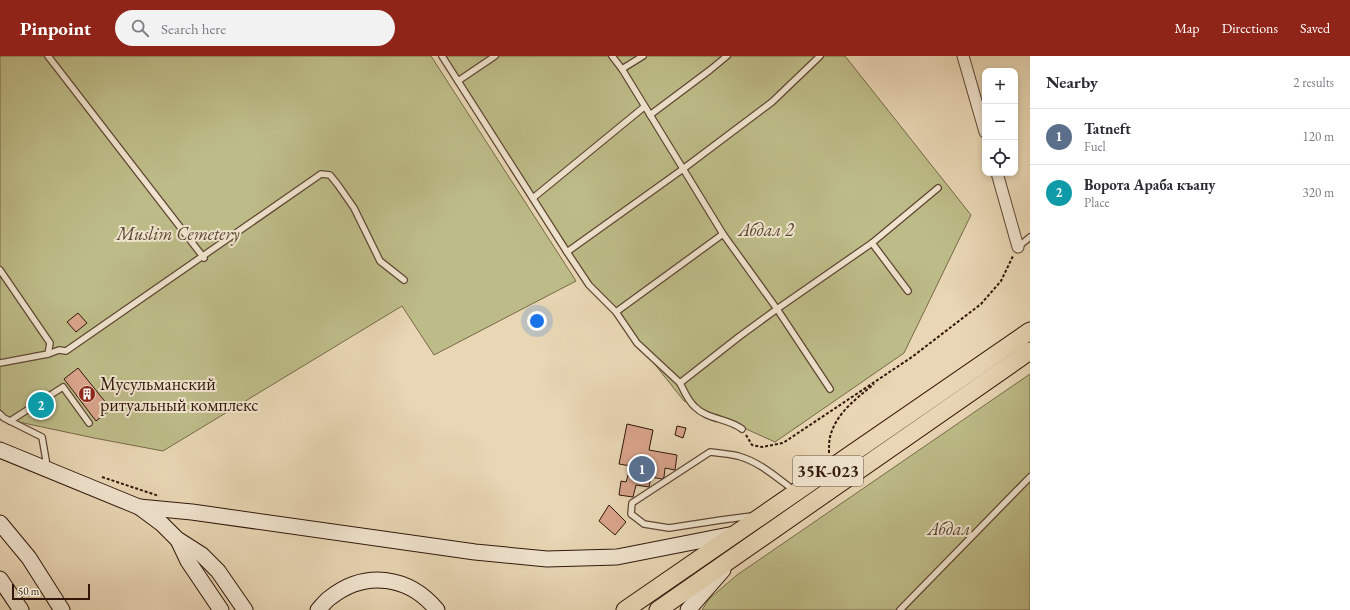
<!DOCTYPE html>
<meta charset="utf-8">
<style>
:root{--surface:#fff;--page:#f2f2f3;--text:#2b2b33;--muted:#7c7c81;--line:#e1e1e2;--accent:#8f2418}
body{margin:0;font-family:"EB Garamond",serif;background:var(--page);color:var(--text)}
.controls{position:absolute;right:12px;top:12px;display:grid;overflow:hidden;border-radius:8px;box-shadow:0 2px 6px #0003}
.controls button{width:36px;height:36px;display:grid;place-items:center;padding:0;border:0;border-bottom:1px solid var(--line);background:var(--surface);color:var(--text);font:20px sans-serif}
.scale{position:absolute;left:12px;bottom:10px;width:78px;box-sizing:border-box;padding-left:4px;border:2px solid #311609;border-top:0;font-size:11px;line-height:14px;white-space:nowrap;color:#311609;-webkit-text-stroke:3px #f0e4ce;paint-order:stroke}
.you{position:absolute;left:537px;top:265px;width:14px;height:14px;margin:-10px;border:3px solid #fff;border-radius:50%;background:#1a73e8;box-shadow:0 0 0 6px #1a73e833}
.badge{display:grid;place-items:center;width:26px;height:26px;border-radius:50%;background:var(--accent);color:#fff;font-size:13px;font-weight:700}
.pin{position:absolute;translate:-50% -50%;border:2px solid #fff;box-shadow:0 1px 4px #0006}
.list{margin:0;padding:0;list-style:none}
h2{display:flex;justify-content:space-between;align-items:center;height:52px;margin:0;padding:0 16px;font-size:17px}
h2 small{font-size:13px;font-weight:400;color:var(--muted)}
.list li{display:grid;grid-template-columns:26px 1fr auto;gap:12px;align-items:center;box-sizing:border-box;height:56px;padding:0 16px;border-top:1px solid var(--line)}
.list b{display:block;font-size:15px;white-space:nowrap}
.list p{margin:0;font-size:13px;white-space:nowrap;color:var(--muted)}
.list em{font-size:13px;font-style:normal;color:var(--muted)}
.icon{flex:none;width:22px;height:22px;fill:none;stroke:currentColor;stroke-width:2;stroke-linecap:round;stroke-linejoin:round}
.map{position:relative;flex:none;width:1030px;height:554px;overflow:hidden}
header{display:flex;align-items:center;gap:24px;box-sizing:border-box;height:56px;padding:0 20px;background:var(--accent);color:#fff}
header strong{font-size:19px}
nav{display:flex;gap:22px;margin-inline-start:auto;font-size:14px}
.search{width:280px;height:36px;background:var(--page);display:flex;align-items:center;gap:10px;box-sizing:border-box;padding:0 14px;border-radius:22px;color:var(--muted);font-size:15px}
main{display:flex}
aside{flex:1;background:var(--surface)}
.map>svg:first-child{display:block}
.green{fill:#bdbc88;stroke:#776948}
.building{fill:#d9a48b;stroke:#311609}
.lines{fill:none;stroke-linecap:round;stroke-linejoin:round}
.lane-casing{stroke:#5f4634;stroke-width:8}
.street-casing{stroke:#5f4634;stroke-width:13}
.secondary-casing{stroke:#311609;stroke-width:17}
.primary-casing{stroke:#311609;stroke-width:19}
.path{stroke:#311609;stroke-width:2;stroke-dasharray:3 2;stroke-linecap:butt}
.lane{stroke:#f0e4ce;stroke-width:5.5}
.street{stroke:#f0e4ce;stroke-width:11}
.secondary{stroke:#f0e4ce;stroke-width:15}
.primary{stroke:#e8d6b4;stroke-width:17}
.labels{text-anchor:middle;stroke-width:4;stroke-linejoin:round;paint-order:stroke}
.shield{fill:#f0e4ce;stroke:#6a5444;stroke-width:1}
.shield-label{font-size:17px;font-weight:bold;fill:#311609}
.park-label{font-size:18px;font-style:italic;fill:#5b482f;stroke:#f0e4ce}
.poi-label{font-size:18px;fill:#311609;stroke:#f0e4ce;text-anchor:start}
</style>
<header>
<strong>Pinpoint</strong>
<div class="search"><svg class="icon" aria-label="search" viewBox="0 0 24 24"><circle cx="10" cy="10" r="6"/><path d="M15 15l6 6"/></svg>Search here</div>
<nav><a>Map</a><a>Directions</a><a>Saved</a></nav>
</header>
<main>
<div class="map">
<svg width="1030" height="554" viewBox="0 0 1030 554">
<rect width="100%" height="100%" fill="#e8d6b4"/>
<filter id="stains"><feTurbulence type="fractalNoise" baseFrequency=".005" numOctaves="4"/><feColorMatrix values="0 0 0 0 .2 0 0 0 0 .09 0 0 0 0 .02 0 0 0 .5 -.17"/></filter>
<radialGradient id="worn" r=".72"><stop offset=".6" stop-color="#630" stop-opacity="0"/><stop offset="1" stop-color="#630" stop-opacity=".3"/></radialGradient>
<g class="green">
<polygon points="0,0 431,0 576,225 434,299 402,250 163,395 94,382 0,362"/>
<polygon points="441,0 845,0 971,159 904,297 775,386 684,345 591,228"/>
<polygon points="1030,318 1030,554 702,554 709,543 737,519"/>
</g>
<g class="building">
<polygon points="78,257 87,267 76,276 67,266"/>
<polygon points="78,312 111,353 96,365 64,323"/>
<polygon points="47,346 51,352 41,359 37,353"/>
<polygon points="627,368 653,374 649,394 677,399 675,414 665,412 664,421 662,423 651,421 649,431 636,429 633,441 619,439 621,425 626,426 631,410 619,408"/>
<polygon points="677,370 686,372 683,382 675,379"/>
<polygon points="609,449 626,466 615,479 599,465"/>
</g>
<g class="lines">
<g class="lane-casing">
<g id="lane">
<polyline points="48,0 204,202"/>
<polyline points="442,0 567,196 589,229 616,256 637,287 680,327"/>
<path d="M612 0 622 13 723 178 777 253 740 280 680 327C684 335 688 345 695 351 708 364 728 362 742 373"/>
<polyline points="622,13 643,0"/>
<polyline points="458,25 495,0"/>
<polyline points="650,59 710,14 727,0"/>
<polyline points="533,142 644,51"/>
<polyline points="872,187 908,235"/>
<polyline points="1018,191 1030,181"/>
<polyline points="567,196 683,113 772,46 820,0"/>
<polyline points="0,214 50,287 48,298 0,307"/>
<polyline points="616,256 723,178"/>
<polyline points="48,298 59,294 66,295 321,118 330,119 338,129 354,152 380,205 404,224"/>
<polyline points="830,333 777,253 872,187 938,132"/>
<polyline points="0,358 4,362 42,381 47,410"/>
<polyline points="10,365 63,331 89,367"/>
<path d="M752 460 721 464 669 472 644 468 631 458 632 447 710 396C719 397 729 398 738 400 760 406 777 422 795 435"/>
<polyline points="900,554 1030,421"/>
</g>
</g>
<g class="street-casing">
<g id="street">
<polyline points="963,0 985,76"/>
<polyline points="997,117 1018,191"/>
</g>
</g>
<g class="secondary-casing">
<g id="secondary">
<polyline points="0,394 139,451 162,468 177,483 202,499 218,515 245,554"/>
<polyline points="139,451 192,456 475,496 547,503 617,501 734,478"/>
<polyline points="0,467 29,502 62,554"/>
<polyline points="178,484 188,505 221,554"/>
<polyline points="0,523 21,554"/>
<path d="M318 554C322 550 326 544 331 541 366 514 409 520 437 554"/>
<polyline points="688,554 723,514"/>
</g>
</g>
<g class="primary-casing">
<g id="primary">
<polyline points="625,554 1030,275"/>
<polyline points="658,554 1030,295"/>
</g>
</g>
<g class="path">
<polyline points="746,379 752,389 762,391 783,387 912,301 981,248 1001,225 1013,200"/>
<path d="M829 397C829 391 829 386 830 381 836 357 856 343 874 328"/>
<polyline points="102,421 159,440"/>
</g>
<use href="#lane" class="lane"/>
<use href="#street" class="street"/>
<use href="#secondary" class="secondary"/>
<use href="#primary" class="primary"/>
</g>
<defs>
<g id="building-disc" transform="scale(0.9)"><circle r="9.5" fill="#8f2418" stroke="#f0e4ce"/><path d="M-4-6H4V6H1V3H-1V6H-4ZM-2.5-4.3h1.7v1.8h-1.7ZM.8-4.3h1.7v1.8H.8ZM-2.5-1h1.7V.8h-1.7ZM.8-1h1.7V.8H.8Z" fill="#fff"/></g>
</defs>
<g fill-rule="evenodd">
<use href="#building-disc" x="87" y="338"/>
</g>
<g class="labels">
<rect class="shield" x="793" y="400" width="70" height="30" rx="3"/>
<g class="shield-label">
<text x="828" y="421">35К-023</text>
</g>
<g class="park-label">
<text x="766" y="180">Абдал 2</text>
<text x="178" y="184">Muslim Cemetery</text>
<text x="949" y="479">Абдал</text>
</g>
<g class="poi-label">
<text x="100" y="334">Мусульманский<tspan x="100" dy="21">ритуальный комплекс</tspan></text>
</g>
</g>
<rect width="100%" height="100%" filter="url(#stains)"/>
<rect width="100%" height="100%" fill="url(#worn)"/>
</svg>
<div class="controls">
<button>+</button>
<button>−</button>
<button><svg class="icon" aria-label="locate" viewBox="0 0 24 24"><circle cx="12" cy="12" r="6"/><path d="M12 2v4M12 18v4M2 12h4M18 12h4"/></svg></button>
</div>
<div class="scale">50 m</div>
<div class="you"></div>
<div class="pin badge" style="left:642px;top:413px;background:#5c6f8a">1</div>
<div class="pin badge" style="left:41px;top:349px;background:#0f9aa8">2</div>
</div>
<aside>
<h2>Nearby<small>2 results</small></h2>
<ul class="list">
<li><span class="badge" style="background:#5c6f8a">1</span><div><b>Tatneft</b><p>Fuel</p></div><em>120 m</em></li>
<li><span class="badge" style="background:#0f9aa8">2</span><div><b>Ворота Араба къапу</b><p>Place</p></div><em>320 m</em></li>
</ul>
</aside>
</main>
